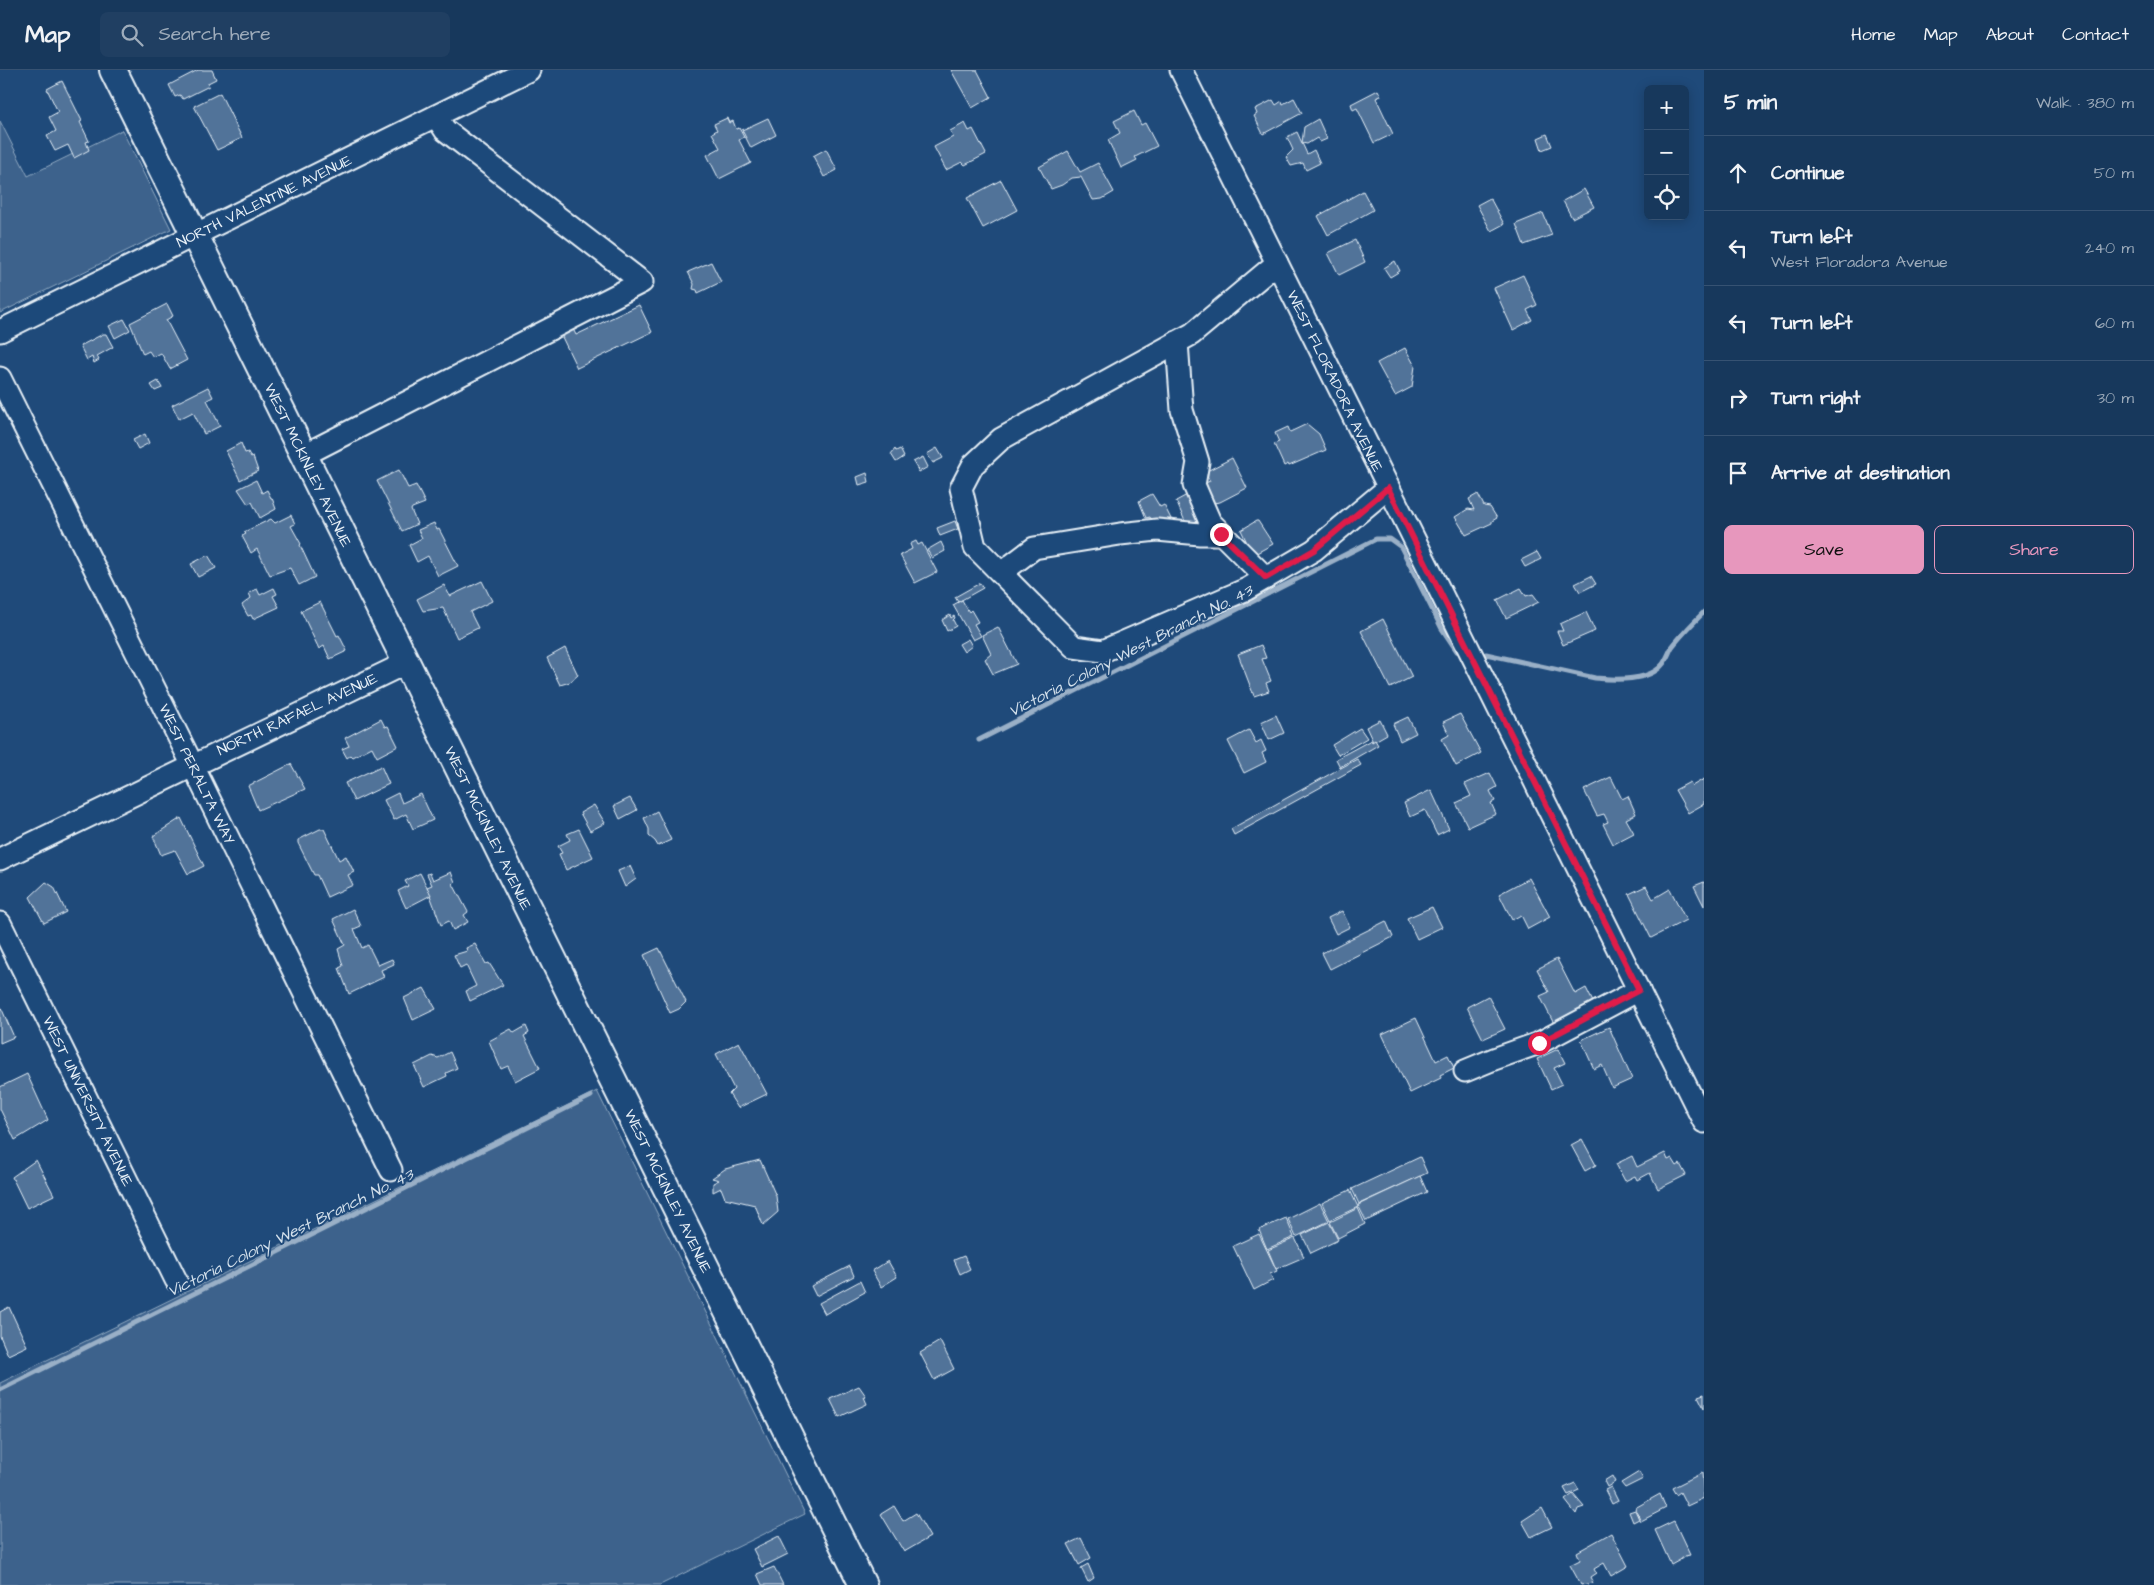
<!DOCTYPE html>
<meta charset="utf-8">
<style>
:root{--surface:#17385c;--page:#203f62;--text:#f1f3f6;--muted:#9eacbb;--line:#365272;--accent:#e797bd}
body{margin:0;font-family:"Architects Daughter",sans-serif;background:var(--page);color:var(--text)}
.controls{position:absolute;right:15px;top:15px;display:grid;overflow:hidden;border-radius:8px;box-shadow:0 2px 12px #0003}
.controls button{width:45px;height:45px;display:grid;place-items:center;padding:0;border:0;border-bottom:1px solid var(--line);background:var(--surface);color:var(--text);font:25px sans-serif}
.stop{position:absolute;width:15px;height:15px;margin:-11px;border:4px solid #e11d48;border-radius:50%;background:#fff}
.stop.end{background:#e11d48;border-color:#fff;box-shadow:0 1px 5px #0008}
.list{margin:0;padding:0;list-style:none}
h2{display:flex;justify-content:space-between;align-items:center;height:65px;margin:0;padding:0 20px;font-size:21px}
h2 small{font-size:16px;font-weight:400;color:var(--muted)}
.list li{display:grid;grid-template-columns:32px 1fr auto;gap:15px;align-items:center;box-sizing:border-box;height:75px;padding:0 20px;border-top:1px solid var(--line)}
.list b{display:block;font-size:19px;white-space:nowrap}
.list p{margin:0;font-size:16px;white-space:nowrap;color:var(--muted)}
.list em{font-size:16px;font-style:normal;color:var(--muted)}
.actions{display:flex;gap:10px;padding:15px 20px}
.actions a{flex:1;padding:11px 0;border:1px solid var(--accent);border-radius:8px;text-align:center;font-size:18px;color:var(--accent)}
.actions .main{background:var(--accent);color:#111}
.icon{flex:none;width:28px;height:28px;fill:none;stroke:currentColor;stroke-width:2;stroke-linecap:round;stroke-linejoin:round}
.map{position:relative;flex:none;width:1704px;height:1515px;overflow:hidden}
header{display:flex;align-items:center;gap:30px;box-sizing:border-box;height:70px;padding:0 25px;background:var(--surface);border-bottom:1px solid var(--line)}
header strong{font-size:24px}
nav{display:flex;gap:28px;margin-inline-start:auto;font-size:18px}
.search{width:350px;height:45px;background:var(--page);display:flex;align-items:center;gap:12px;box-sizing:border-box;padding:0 18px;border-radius:8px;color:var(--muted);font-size:19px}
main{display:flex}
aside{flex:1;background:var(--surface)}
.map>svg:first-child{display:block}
.green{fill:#3c628c;stroke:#92aac2}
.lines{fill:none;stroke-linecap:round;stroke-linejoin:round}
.stream{stroke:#9ab0c7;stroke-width:5}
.building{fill:#517399;stroke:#e8f1f8}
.minor-casing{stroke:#e8f1f8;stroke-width:25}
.major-casing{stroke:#e8f1f8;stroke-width:30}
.minor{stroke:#1f4a7a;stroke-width:21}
.major{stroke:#1f4a7a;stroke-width:26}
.route{stroke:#e11d48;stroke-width:6}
.labels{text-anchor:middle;stroke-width:4;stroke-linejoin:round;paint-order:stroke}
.street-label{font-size:15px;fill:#e8f1f8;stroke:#1f4a7a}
.water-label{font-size:16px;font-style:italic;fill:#d4e1ec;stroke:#1f4a7a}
</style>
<header>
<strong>Map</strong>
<div class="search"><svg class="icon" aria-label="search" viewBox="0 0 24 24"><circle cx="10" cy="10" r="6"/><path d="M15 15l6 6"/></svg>Search here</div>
<nav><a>Home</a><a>Map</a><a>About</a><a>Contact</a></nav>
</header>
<main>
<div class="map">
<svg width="1704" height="1515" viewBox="0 0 1704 1515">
<rect width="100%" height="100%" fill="#1f4a7a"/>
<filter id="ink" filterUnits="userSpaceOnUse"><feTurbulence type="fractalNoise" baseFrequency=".02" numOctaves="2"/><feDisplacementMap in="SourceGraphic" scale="10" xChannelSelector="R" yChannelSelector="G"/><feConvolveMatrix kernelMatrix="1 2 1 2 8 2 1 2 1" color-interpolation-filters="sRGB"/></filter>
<g filter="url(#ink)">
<g class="green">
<polygon points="0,51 28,106 122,60 171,159 0,243"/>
<polygon points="597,1021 805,1444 660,1515 0,1515 0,1313"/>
</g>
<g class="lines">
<g class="stream">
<path d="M1486 584 1595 608C1615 610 1649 612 1663 594 1667 589 1669 582 1672 577 1682 564 1693 553 1704 542"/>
<polyline points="979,670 1376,469 1390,469 1401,477 1441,557 1457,581"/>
<polyline points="0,1320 591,1026"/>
</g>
</g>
<g class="building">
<polygon points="198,0 212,0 216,9 208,13 209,16 183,29 180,25 175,27 169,15"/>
<polygon points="951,0 977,0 991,27 972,38"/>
<polygon points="62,11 82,51 80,52 89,71 86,72 89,80 74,88 68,75 55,81 47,66 56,61 49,47 58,42 47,19"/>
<polygon points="1378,20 1381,26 1376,28 1393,64 1374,73 1357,38 1353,40 1351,34"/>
<polygon points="220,23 242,68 217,80 194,36"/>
<polygon points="1294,28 1302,43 1263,64 1254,46 1257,44 1255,39 1273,30 1276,35 1282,31 1283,34"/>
<polygon points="1134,41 1141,55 1145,53 1157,76 1135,87 1137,90 1121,98 1108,70 1120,63 1114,51"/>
<polygon points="727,48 729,53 733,51 736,59 739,58 744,67 739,70 751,93 719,109 707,85 720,78 712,63 717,60 714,54"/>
<polygon points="768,48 776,65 751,78 742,60"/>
<polygon points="1318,49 1327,69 1320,72 1317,68 1307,74 1302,73 1304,57"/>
<polygon points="965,53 969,61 973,59 986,84 965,95 962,92 946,100 934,77 953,67 950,61"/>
<polygon points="1297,62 1307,84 1314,80 1320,93 1306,100 1303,93 1291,96 1286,87 1293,80 1287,67"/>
<polygon points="1547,64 1552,76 1542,80 1538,68"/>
<polygon points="826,79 837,100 824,107 813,86"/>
<polygon points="1068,81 1080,102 1098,93 1114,122 1102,129 1093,130 1081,107 1072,108 1062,115 1051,119 1039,97"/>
<polygon points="1001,110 1017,140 983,158 967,128"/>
<polygon points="1584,119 1594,137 1572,148 1563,131"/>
<polygon points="1363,121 1373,140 1328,165 1318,146"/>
<polygon points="1490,128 1504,154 1491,161 1477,135"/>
<polygon points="1543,143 1552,165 1524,175 1516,154"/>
<polygon points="1355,170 1365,192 1339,205 1328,183"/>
<polygon points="1395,191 1400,201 1390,207 1384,198"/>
<polygon points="711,192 721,212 698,223 697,220 693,219 694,214 688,202"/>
<polygon points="1523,205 1537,235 1527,240 1532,250 1513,260 1494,218"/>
<polygon points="167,234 173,246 166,250 187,290 170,299 161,283 153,287 149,281 143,284 130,253"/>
<polygon points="639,235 652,262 577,298 561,265 573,259 576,265"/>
<polygon points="124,249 130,260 115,268 109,256"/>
<polygon points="103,264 106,264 113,277 97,286 99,290 94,293 92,287 87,290 80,276"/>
<polygon points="1405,278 1415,296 1412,317 1395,326 1377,293"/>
<polygon points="158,311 162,318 155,321 151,315"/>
<polygon points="208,317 213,327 207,330 220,356 204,364 193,342 179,349 172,335"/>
<polygon points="1307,354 1319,364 1326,380 1289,396 1288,394 1284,396 1274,374 1279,372 1275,363 1288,357 1290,362"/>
<polygon points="145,364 149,373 138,379 133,370"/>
<polygon points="241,373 245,383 248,382 251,388 253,387 258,401 240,410 226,381"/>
<polygon points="937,378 943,388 933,393 927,384"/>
<polygon points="895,379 896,381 900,379 904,387 896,392 891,384"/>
<polygon points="923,387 928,397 919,402 913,392"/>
<polygon points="1232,388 1247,418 1220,432 1213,433 1203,414 1210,411 1205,402"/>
<polygon points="399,400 408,418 416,415 425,433 412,438 411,440 417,454 402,461 377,411"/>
<polygon points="867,403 869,412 859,415 857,407"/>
<polygon points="256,410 262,423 267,420 271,428 272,428 276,439 260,448 252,432 248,434 238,419"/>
<polygon points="1152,424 1160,437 1164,435 1171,449 1155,458 1150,447 1146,448 1139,431"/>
<polygon points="1478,424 1484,436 1490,437 1497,448 1492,451 1492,453 1466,465 1455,447 1468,439 1474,440 1469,429"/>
<polygon points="1187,425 1203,450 1188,458 1176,431"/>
<polygon points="291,445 295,454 291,456 301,474 300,475 315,507 299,515 290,498 270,505 257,479 251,483 242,466 246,464 244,462 271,449 275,453"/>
<polygon points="955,451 958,459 940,466 937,458"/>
<polygon points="1256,451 1258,451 1273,474 1253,485 1241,460"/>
<polygon points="434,453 437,460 439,459 458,496 438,506 428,486 417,492 409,475 422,468 418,460"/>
<polygon points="916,471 918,475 922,473 937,502 915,513 900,485 912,479 910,474"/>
<polygon points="941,472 945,481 932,488 927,480"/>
<polygon points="1537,482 1541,489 1525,497 1521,490"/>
<polygon points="208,485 216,498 198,507 191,494"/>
<polygon points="1591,506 1596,514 1580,522 1575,514"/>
<polygon points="482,511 492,531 470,542 478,558 457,568 443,538 423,541 417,529 444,515 450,526"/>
<polygon points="980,513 983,518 958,532 955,527"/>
<polygon points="274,518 277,524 273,526 279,537 253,549 251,545 248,546 242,535 251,528 249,523 257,519 260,525"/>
<polygon points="1521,518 1526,526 1533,524 1539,532 1506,548 1497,530"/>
<polygon points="962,530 969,542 971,540 978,552 974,554 981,566 973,570 953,535"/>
<polygon points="320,532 337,566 339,565 347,581 330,589 324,576 319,579 301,541"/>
<polygon points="1586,542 1595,561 1563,575 1557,561 1563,561 1560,554"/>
<polygon points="950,545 951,548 954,546 955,548 953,550 956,556 947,561 942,550"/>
<polygon points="1383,549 1412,607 1390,618 1361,561"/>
<polygon points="998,557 1017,594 993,604 985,589 991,584 982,565"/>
<polygon points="968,569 972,576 964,582 959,574"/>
<polygon points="1261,575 1266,588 1262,589 1271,611 1266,613 1269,621 1254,626 1238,584"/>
<polygon points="565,578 578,605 570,612 560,615 547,588"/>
<polygon points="1460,644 1481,683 1456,696 1442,669 1449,665 1443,652"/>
<polygon points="1276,645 1284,663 1269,670 1261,652"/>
<polygon points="1408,647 1416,663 1400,671 1393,654"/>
<polygon points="381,649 385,657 388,656 398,676 377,687 372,677 353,687 351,685 347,688 342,679 349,676 345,668"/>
<polygon points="1380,650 1387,664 1373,672 1366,657"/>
<polygon points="1360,658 1367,668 1338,685 1332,675"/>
<polygon points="1249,660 1256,673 1261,670 1266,681 1262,683 1266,692 1244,703 1228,671"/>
<polygon points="1371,670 1372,672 1375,670 1378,675 1340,697 1336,689"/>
<polygon points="1357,689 1361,695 1234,765 1231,759"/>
<polygon points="291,694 305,719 258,740 248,716"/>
<polygon points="381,696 389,714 354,731 345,713"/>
<polygon points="1490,703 1497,717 1490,721 1495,731 1491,733 1496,744 1468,757 1456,733 1471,726 1465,714"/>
<polygon points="1611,707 1622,729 1628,726 1636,744 1626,749 1634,763 1613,774 1603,754 1608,752 1604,744 1597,746 1584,720"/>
<polygon points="1704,709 1704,734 1688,743 1675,720 1690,712 1692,716"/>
<polygon points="1431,720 1449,759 1437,765 1425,740 1410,747 1404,733"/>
<polygon points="398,723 402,733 421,724 433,750 413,759 406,744 394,750 384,730"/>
<polygon points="630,728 637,740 620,749 614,736"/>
<polygon points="594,735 605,753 590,761 580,743"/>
<polygon points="657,741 671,770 658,776 655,771 649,766 649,759 644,748"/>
<polygon points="181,748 204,796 188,804 175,780 161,785 153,766"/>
<polygon points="320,759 324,759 339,790 346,786 354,802 348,805 353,815 327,827 317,805 314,805 298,773 298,770"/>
<polygon points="579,759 593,787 566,800 559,784 562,783 558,776 570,770 567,764"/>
<polygon points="630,796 636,809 625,817 618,801"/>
<polygon points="451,802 455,812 453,814 468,842 464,845 468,852 453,860 449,851 441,855 427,817 432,815 427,804 430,803 433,810"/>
<polygon points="420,803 431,825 406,838 398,821 408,816 405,811"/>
<polygon points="1529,808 1550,847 1528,859 1521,845 1512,850 1499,824"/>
<polygon points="46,812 54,817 66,842 44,853 30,827"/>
<polygon points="1704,812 1704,836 1694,816"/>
<polygon points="1646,816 1653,829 1670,819 1686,850 1651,868 1629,824"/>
<polygon points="1432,837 1442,857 1417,869 1407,848"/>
<polygon points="353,839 361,856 354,859 362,878 368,875 378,895 392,889 394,894 381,900 384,907 349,924 339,898 343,896 338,879 345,875 333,849"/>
<polygon points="1342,841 1350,857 1336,864 1328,848"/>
<polygon points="1386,851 1393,867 1330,899 1322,883"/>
<polygon points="475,874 486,894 489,893 503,915 470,931 466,921 476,916 466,895 460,898 454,885 467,881 466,878"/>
<polygon points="659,878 686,932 679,939 670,943 644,885"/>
<polygon points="1557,889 1575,924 1586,918 1595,936 1555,956 1540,926 1549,922 1537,899"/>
<polygon points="424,918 436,939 413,950 404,928"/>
<polygon points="1488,926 1505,959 1483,969 1467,937"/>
<polygon points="0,935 14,967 0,973"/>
<polygon points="1416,948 1436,991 1448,985 1454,998 1440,1005 1441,1008 1410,1023 1382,964"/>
<polygon points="526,956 529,963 524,966 540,998 515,1011 508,996 501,999 489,971 511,959 514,963"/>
<polygon points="1609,957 1632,1009 1612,1018 1602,995 1594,999 1581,970"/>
<polygon points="739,972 767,1024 738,1038 729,1024 734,1019 716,984"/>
<polygon points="1558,979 1565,993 1554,998 1562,1014 1551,1019 1537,989"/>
<polygon points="450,982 457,998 446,1003 447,1006 424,1017 414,995 432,986 438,988"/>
<polygon points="27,1004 48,1050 15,1070 0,1039 0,1017"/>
<polygon points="1582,1069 1596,1095 1585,1101 1571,1075"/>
<polygon points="1665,1083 1668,1090 1672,1088 1677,1096 1680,1094 1686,1105 1658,1119 1650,1103 1637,1110 1635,1106 1625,1111 1616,1094 1632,1086 1637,1097"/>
<polygon points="1420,1087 1427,1103 1359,1134 1352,1119"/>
<polygon points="36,1090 54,1125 27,1138 12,1107"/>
<polygon points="760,1090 776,1126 778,1142 763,1155 755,1135 725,1128 721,1118 713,1122 713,1113 719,1110 712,1108 725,1099"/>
<polygon points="1420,1106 1427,1122 1366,1151 1358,1135"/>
<polygon points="1350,1120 1358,1137 1330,1150 1322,1133"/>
<polygon points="1320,1133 1329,1151 1296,1167 1288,1149"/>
<polygon points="1358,1138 1365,1154 1338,1168 1330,1152"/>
<polygon points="1286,1148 1294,1167 1267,1179 1259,1160"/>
<polygon points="1329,1152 1338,1170 1311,1183 1302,1165"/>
<polygon points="1259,1164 1277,1201 1270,1204 1273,1210 1254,1220 1233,1176"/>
<polygon points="1295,1168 1304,1187 1276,1199 1268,1180"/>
<polygon points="964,1186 970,1199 960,1204 954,1190"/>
<polygon points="888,1191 897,1207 881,1217 872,1201"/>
<polygon points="850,1196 854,1206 816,1226 811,1216"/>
<polygon points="860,1211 865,1222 825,1244 819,1233"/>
<polygon points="9,1237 27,1276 8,1285 0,1266 0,1242"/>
<polygon points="940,1271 954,1299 934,1310 920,1283"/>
<polygon points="859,1316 866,1326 864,1327 867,1334 839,1347 830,1329"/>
<polygon points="1704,1324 1704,1338 1698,1326"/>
<polygon points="1639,1402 1643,1409 1625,1418 1621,1413"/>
<polygon points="1702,1403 1704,1428 1687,1436 1680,1422 1676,1425 1672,1418"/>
<polygon points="1612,1406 1615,1412 1607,1417 1604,1411"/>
<polygon points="1575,1413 1579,1420 1568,1425 1564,1418"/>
<polygon points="1611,1417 1618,1431 1612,1434 1605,1420"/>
<polygon points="1573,1424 1584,1437 1578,1439 1576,1444 1565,1430"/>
<polygon points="1660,1424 1666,1438 1641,1451 1635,1438"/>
<polygon points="894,1436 903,1451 916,1443 930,1467 904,1482 881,1444"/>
<polygon points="1542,1438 1552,1457 1531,1467 1522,1451"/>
<polygon points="1635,1440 1639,1449 1633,1452 1629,1442"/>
<polygon points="1674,1451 1690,1485 1685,1486 1680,1490 1671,1495 1655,1460"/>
<polygon points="1611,1463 1628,1496 1611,1506 1604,1493 1594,1499 1596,1503 1590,1507 1593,1513 1581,1515 1570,1495 1580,1490 1577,1482"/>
<polygon points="779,1466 788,1484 762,1497 753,1479"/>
<polygon points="1081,1468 1091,1488 1079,1495 1068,1474"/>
<polygon points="1088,1494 1094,1508 1088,1512 1081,1498"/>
<polygon points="774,1497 783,1515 762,1515 757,1504"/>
</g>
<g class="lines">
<g class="minor-casing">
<g id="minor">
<polyline points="1181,0 1704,1052"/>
<polyline points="1277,193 1192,264 1001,369 973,395 961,418 975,477 1074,577 1103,581 1247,519 1314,480 1388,418"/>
<polyline points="0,261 529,0"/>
<polyline points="1177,272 1182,340 1198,392 1194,415 1210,452 1266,508"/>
<polyline points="0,308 192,694 391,1100"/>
<polyline points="304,385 642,212 445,60 436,46"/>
<polyline points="1001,503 1034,478 1120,464 1157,460 1200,464 1221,464"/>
<polyline points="0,789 406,593"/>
<polyline points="0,853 176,1210"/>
<polyline points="1465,1001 1494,989 1539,973 1639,920"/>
</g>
</g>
<g class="major-casing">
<polyline id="major" points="113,0 863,1515"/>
</g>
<use href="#minor" class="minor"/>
<use href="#major" class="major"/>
</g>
</g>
<g class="lines" filter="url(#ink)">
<polyline class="route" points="1221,464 1266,508 1314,480 1388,418 1639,920 1539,973"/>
</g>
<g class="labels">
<g class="street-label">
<text transform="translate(264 131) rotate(-26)" y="5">NORTH VALENTINE AVENUE</text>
<text transform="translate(1335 311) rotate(64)" y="5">WEST FLORADORA AVENUE</text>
<text transform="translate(308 395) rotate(64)" y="5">WEST MCKINLEY AVENUE</text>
<text transform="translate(297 644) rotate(-25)" y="5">NORTH RAFAEL AVENUE</text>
<text transform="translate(197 704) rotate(64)" y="5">WEST PERALTA WAY</text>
<text transform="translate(488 758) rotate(64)" y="5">WEST MCKINLEY AVENUE</text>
<text transform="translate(88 1031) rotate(64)" y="5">WEST UNIVERSITY AVENUE</text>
<text transform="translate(668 1121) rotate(64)" y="5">WEST MCKINLEY AVENUE</text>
</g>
<g class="water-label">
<text transform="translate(1130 580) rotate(-27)" y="6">Victoria Colony West Branch No. 43</text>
<text transform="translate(290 1162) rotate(-26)" y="6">Victoria Colony West Branch No. 43</text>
</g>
</g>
</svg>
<div class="controls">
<button>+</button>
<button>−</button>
<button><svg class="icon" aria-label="locate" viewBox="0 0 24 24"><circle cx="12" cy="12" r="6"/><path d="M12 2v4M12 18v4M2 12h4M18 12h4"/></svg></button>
</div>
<div class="stop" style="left:1539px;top:973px"></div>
<div class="stop end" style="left:1221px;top:464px"></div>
</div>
<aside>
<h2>5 min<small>Walk · 380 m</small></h2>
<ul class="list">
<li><svg class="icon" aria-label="ahead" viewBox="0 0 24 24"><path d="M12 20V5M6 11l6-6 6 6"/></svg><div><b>Continue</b></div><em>50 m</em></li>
<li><svg class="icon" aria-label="left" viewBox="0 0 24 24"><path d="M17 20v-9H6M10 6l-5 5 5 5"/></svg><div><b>Turn left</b><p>West Floradora Avenue</p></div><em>240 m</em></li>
<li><svg class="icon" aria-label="left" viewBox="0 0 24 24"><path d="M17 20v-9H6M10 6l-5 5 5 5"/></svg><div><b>Turn left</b></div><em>60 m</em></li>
<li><svg class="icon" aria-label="right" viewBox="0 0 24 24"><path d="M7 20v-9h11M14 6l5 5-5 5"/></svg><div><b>Turn right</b></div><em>30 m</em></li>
<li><svg class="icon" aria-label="arrive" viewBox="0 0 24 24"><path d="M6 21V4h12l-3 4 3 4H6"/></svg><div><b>Arrive at destination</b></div></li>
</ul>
<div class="actions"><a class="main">Save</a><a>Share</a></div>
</aside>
</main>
